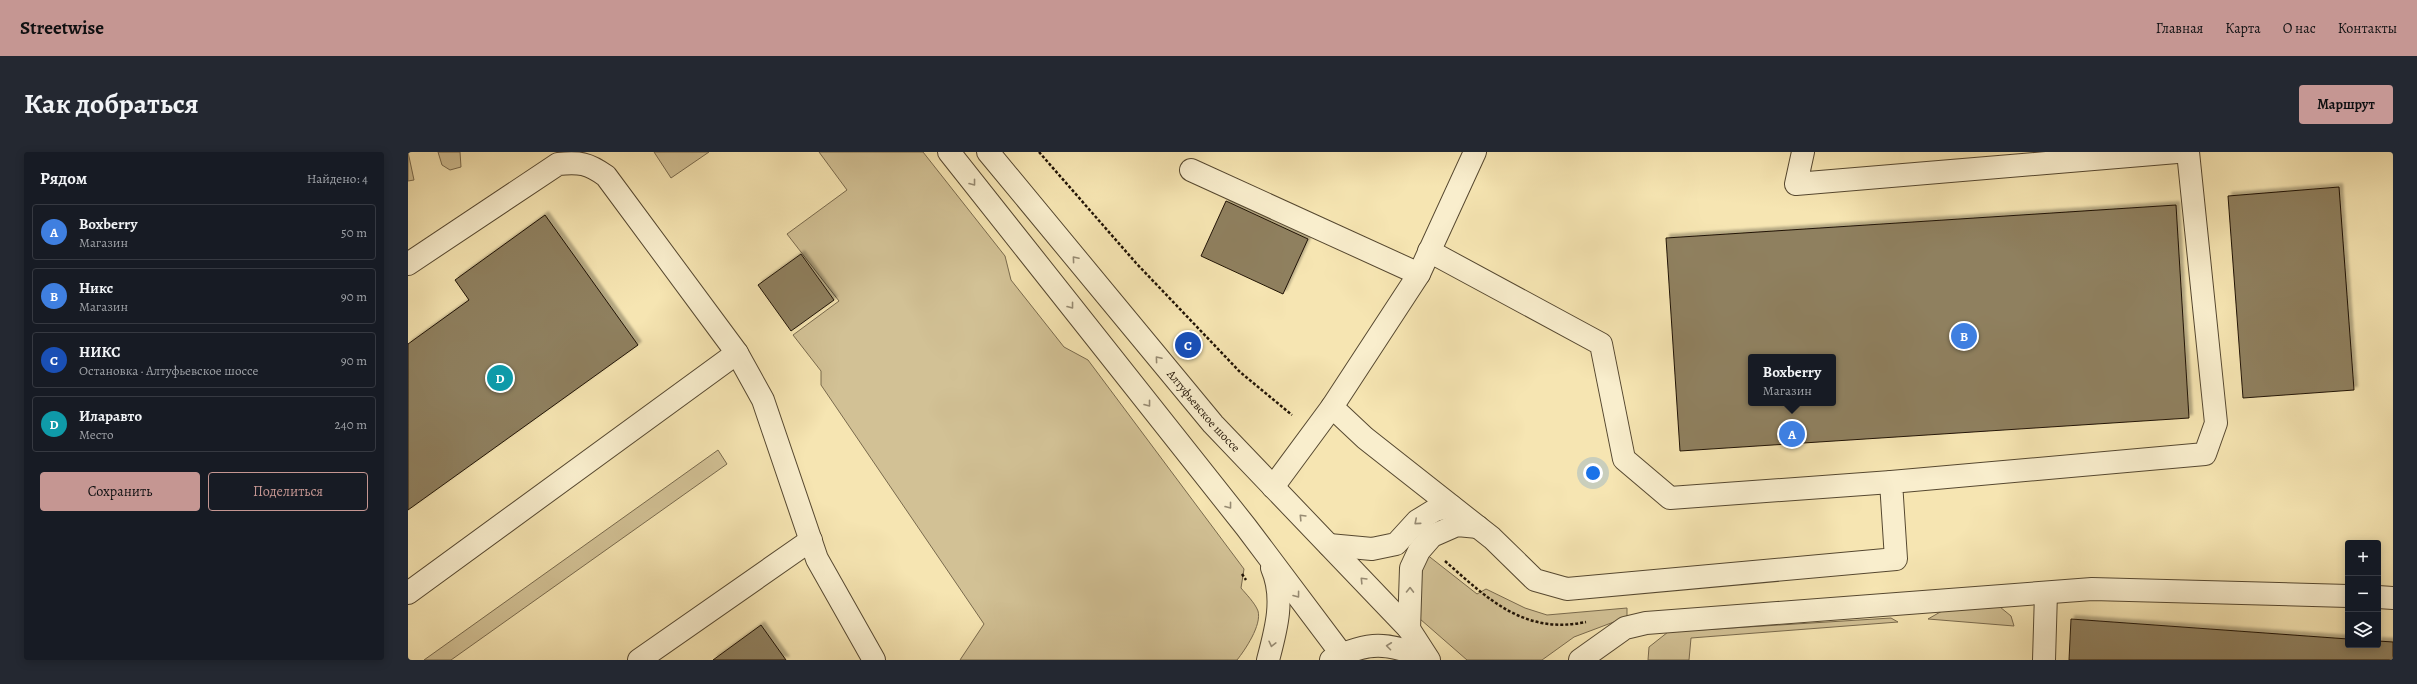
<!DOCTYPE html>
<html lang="ru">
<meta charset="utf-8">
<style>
:root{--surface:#171b24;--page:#242831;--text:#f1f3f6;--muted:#9ea1a6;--line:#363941;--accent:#c59692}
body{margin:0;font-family:Alegreya,serif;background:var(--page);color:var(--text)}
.controls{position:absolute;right:12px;bottom:12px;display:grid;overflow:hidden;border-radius:4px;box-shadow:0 2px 10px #0003}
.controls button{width:36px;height:36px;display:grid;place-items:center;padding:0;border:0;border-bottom:1px solid var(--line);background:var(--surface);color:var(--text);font:20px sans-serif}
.you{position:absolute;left:1185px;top:321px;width:14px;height:14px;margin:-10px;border:3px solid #fff;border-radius:50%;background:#1a73e8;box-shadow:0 0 0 6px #1a73e833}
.badge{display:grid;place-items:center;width:26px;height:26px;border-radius:50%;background:var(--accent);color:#fff;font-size:13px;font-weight:700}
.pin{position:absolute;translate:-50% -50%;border:2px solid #fff;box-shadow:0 1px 4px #0006}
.popup{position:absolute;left:1340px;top:202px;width:88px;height:52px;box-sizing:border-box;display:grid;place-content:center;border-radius:4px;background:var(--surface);filter:drop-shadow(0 1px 3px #0005);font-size:13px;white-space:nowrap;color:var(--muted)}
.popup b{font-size:15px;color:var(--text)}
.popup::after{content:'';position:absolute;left:50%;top:100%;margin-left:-8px;border:8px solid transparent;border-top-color:var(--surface)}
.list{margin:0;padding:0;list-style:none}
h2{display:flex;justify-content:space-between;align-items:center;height:52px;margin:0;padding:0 16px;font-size:17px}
h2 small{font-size:13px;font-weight:400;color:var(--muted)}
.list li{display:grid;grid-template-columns:26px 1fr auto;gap:12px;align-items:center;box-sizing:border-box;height:56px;margin:0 8px 8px;padding:0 8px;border:1px solid var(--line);border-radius:4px}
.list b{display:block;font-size:15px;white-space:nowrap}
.list p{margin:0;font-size:13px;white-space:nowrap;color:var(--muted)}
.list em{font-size:13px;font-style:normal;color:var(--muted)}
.actions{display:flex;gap:8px;padding:12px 16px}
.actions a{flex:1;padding:9px 0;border:1px solid var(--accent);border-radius:4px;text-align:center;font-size:14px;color:var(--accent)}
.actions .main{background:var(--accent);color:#111}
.icon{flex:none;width:22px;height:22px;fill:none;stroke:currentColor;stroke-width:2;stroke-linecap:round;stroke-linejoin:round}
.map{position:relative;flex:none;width:1985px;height:508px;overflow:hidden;border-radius:4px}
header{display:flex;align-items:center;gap:24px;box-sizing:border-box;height:56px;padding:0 20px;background:var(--accent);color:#111}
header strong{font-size:19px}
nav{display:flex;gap:22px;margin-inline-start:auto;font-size:14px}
.intro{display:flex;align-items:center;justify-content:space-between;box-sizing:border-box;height:96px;padding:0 24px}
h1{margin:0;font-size:28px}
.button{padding:10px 18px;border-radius:4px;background:var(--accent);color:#111;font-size:14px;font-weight:700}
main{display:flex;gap:24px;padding:0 24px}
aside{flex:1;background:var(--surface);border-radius:4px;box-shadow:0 2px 10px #0003}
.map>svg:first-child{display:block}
.green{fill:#d2c195;stroke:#796a4d}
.building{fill:#8f805f;stroke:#201305;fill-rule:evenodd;filter:url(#shadow)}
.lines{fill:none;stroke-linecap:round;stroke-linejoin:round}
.minor-casing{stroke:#564830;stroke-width:24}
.path{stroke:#201305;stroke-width:2.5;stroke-dasharray:3 2;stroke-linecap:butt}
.minor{stroke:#f9eecd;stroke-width:22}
.oneway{stroke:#978b73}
.labels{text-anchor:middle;stroke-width:4;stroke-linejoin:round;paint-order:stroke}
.street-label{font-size:12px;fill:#201305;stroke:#f9eecd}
</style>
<header>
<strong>Streetwise</strong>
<nav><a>Главная</a><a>Карта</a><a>О нас</a><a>Контакты</a></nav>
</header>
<div class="intro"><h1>Как добраться</h1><a class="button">Маршрут</a></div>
<main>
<aside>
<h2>Рядом<small>Найдено: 4</small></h2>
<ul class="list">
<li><span class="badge" style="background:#3f7fe0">A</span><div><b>Boxberry</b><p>Магазин</p></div><em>50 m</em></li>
<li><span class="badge" style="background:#3f7fe0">B</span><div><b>Никс</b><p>Магазин</p></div><em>90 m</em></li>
<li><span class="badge" style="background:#1a4fb4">C</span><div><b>НИКС</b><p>Остановка · Алтуфьевское шоссе</p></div><em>90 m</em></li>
<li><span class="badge" style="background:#0f9aa8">D</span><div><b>Иларавто</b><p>Место</p></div><em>240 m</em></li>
</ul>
<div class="actions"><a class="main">Сохранить</a><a>Поделиться</a></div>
</aside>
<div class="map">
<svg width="1985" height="508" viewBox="0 0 1985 508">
<defs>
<filter id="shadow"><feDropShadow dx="3.5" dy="-3.5" stdDeviation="1" flood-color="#0004"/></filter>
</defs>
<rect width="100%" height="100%" fill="#f6e5b2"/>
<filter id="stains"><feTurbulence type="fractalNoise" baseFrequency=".005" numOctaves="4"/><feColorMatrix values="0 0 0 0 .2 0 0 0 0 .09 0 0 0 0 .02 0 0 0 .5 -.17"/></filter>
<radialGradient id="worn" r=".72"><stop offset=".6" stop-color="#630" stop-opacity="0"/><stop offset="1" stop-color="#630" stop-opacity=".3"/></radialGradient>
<g class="green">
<polygon points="0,0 6,28 0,29"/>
<polygon points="30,0 52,0 53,15 42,18 34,13"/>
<polygon points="246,0 301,0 263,26"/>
<path d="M411 0H515L597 104 603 128 656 195 680 208 836 417 833 436C838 442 847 451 850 459 854 473 837 498 829 508H552L576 472 413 233V219L385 183 431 149 379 82 439 38Z"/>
<polygon points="310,298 319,312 43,508 16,508"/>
<polygon points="1018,402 1069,442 1078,437 1117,456 1139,463 1219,456 1219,465 1166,485 1134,508 1059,508 1012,467 1005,429"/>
<polygon points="1592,455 1603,464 1606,474 1520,467 1534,459"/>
<polygon points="1483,466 1490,470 1283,486 1281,508 1240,508 1241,495 1260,480"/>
</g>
<g class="building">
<polygon points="1931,35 1946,238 1835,246 1820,44"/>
<polygon points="818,49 900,87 875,142 793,104"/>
<path d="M1768 53 1781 266 1272 299 1258 86ZM1343 205H1425V251H1343Z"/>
<polygon points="137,63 230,193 0,358 0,192 61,148 47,128"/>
<polygon points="393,102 426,148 383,179 350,133"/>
<polygon points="1663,467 1940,487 1940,493 1970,493 1970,489 1985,490 1985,508 1661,508"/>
<polygon points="353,473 378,508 305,508"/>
</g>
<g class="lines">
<g class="minor-casing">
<g id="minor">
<polyline points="541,0 838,375 938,508"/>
<path id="s1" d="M580 0 805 272 1001 477 1021 508"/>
<polyline points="1395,0 1388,32 1769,0"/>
<polyline points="783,18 1011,122"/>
<polyline points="1021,99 1193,192 1216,307 1262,346 1483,330"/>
<path d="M0 112 150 12C172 10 180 11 198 24L329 201 355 248 409 407 466 508"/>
<polyline points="924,255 957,286 1084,386 1127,428 1159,437 1488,407 1483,330 1797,302 1808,271 1780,0"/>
<polyline points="865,335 924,255 1011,122 1067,0"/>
<polyline points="921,393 964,397 988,392 1009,369 1027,358 1043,354"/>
<polyline points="0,441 329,201"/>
<polyline points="1970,445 1985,446"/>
<polyline points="1001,477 1003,416 1011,399 1024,384 1049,373 1070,375"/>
<polyline points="231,508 403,388"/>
<path d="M860 508C868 478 877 446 864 416"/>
<path d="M923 508C961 488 979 491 1018 505"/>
<polyline points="1172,508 1217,476 1238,471 1684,437 1940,444"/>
<polyline points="1636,508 1638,441"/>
</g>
</g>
<g class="path">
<polyline points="631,0 728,111 832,220 884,263"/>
<path d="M1037 409C1080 447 1116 483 1178 470"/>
<polyline points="834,422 838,428"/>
</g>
<use href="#minor" class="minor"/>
</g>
<defs><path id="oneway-chevron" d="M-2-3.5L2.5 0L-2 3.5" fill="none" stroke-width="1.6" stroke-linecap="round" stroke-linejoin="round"/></defs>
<g class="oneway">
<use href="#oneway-chevron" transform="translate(565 31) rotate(52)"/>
<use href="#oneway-chevron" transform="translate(667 107) rotate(-130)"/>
<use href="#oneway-chevron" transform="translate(663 154) rotate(52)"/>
<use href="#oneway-chevron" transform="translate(750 207) rotate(-130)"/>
<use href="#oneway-chevron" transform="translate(740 252) rotate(52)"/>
<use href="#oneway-chevron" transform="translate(821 354) rotate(52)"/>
<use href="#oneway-chevron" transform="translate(894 365) rotate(-134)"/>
<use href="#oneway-chevron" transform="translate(1009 370) rotate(139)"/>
<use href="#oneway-chevron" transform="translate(955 428) rotate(-134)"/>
<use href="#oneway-chevron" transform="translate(1002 438) rotate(-89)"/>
<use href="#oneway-chevron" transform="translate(889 443) rotate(53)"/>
<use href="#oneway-chevron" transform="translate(864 492) rotate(104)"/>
<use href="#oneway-chevron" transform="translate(981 494) rotate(-173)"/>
</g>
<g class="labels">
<g class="street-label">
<text dy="4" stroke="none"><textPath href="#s1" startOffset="337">Алтуфьевское шоссе</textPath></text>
</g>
</g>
<rect width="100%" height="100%" filter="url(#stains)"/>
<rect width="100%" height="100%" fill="url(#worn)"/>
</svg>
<div class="controls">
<button>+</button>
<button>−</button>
<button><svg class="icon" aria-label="layers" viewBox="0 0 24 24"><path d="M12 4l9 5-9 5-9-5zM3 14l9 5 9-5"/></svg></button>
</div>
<div class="you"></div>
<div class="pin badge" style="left:1384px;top:282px;background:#3f7fe0">A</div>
<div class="popup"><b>Boxberry</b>Магазин</div>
<div class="pin badge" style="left:1556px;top:184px;background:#3f7fe0">B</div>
<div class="pin badge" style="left:780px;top:193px;background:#1a4fb4">C</div>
<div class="pin badge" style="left:92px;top:226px;background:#0f9aa8">D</div>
</div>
</main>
